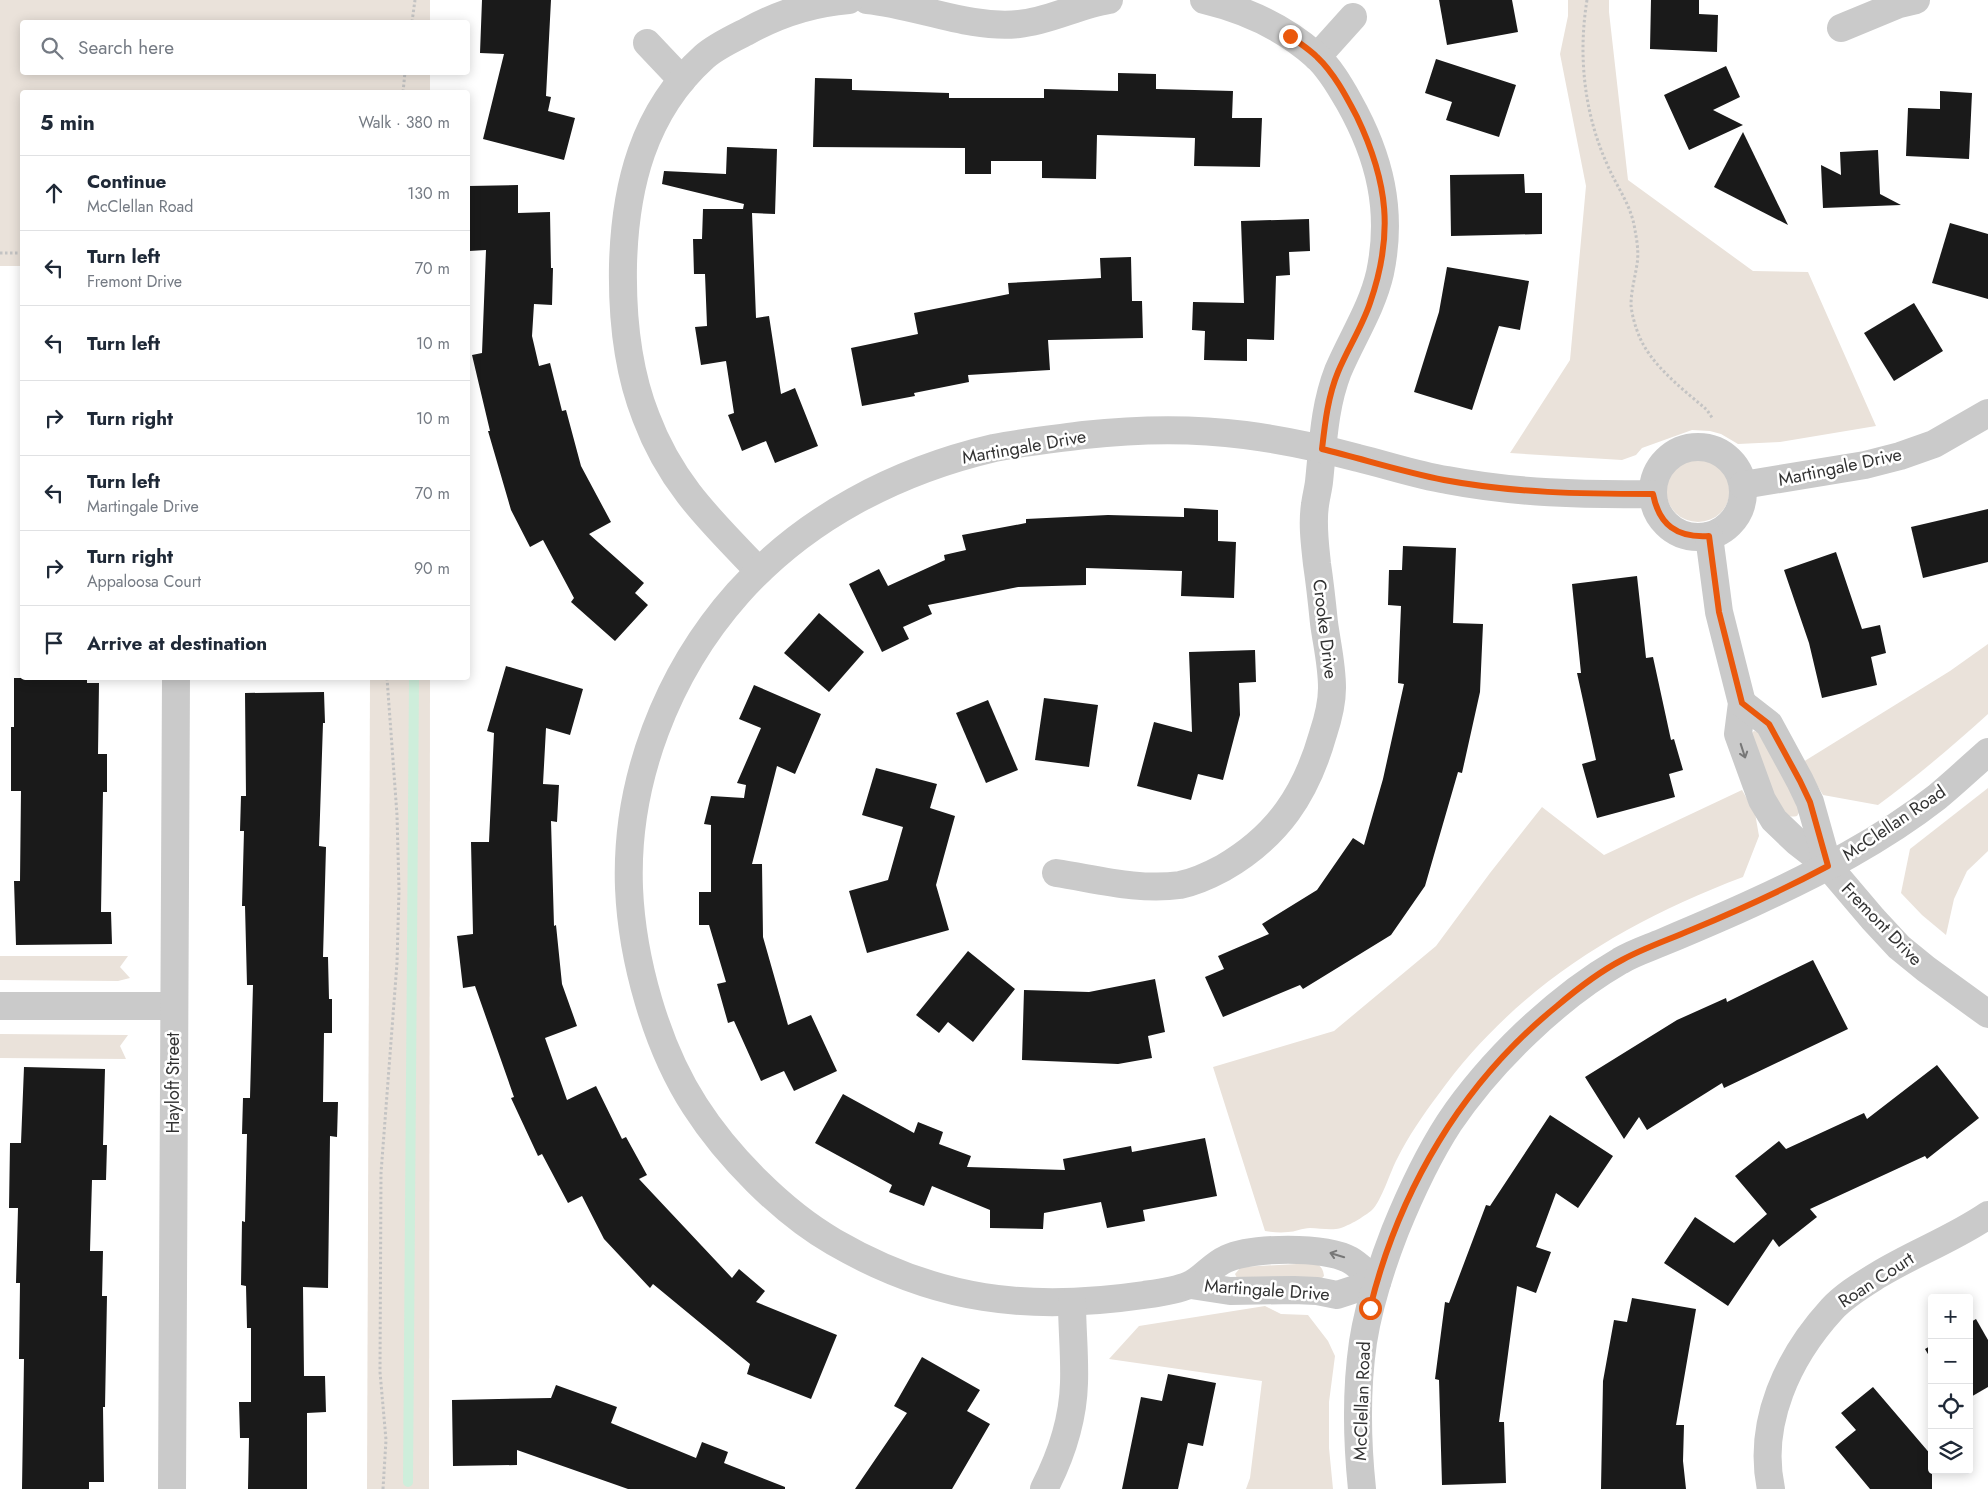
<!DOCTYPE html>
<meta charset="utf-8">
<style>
:root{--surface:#fff;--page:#f2f2f3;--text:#1f2937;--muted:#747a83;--line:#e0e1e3}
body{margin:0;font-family:Jost,sans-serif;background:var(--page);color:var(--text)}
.controls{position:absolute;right:15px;bottom:15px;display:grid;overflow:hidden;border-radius:5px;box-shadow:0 2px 12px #0003}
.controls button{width:45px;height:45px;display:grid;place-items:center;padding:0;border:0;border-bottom:1px solid var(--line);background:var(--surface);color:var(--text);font:25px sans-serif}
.stop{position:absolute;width:15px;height:15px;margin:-11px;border:4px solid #ea580c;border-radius:50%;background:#fff}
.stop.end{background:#ea580c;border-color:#fff;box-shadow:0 1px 5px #0008}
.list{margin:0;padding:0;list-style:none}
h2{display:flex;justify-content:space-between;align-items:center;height:65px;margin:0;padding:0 20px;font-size:21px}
h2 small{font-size:16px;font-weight:400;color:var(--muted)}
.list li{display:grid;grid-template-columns:32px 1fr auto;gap:15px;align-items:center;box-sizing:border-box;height:75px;padding:0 20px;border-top:1px solid var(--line)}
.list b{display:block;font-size:19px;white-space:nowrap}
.list p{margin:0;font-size:16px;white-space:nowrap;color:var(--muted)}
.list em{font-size:16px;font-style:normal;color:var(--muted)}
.icon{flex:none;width:28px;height:28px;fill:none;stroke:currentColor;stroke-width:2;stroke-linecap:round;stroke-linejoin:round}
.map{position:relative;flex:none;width:1988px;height:1489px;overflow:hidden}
.search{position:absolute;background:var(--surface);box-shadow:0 2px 12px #0003;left:20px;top:20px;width:450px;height:55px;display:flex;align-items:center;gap:12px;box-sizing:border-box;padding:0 18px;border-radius:5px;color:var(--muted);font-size:19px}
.panel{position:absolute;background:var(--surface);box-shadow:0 2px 12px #0003;left:20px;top:90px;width:450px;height:590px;border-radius:5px}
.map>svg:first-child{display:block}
.green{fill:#eae2da}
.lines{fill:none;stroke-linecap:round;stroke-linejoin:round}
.stream{stroke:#ceeedb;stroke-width:10}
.building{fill:#1a1a1a}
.path{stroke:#c3c3c3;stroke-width:3;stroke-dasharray:2.5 2.5;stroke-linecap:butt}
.minor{stroke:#cacaca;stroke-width:28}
.oneway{stroke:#777}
.route{stroke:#ea580c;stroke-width:6}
.labels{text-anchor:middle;stroke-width:5;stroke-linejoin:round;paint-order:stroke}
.street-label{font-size:18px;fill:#333;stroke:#fff}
</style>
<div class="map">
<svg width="1988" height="1489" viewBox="0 0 1988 1489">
<rect width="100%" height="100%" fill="#fff"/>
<g class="green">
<polygon points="0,0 430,0 430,22 22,22 22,72 430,72 430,92 22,92 22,266 0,266"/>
<polygon points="1568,0 1609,0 1609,12 1628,180 1753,271 1808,272 1876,426 1780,442 1738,444 1721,434 1710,431 1692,430 1642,448 1636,455 1622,460 1510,453 1570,360 1586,186 1560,54 1568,16"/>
<circle cx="1698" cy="490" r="32"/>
<path d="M1988 644V714C1953 746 1917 776 1878 805L1823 795 1803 762 1950 671Z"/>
<polygon points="370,678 430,678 429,1489 367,1489"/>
<path d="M1754 731 1758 732 1799 806 1800 811 1797 816C1793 817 1789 817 1786 814 1775 807 1756 748 1750 734Z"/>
<polygon points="1988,788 1988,851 1967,871 1954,899 1946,935 1922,915 1901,893 1910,849"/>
<path d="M1742 790 1755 813 1759 836 1743 877C1621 923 1515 988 1438 1095 1423 1115 1408 1137 1397 1159 1391 1170 1381 1202 1372 1210 1365 1216 1346 1228 1336 1229 1328 1230 1318 1228 1310 1228 1302 1228 1295 1232 1288 1232 1280 1233 1272 1232 1265 1231L1213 1067 1334 1031 1436 946 1490 873 1542 807 1604 855Z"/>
<polygon points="0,956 128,956 120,967 130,978 118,981 0,980"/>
<polygon points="0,1034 128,1035 120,1046 126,1059 0,1058"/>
<path d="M1315 1263C1321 1266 1323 1269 1324 1276L1321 1279 1237 1278 1235 1274 1241 1267Z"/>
<polygon points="1265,1306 1281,1314 1308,1315 1328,1341 1335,1356 1329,1402 1329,1448 1333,1489 1246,1489 1250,1478 1262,1381 1109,1359 1139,1326"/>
</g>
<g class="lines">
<polyline class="stream" points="408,1482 414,678"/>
</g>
<g class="building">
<polygon points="482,0 551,0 546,96 551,97 548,111 575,118 564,160 483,139 504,54 480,53"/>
<polygon points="1439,0 1512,0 1518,32 1447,45"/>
<polygon points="1651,0 1699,0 1699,14 1718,15 1717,52 1650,49"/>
<polygon points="1436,59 1516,85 1499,137 1446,120 1452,102 1425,93"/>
<polygon points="1726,66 1740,97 1713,110 1743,125 1689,150 1664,95"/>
<polygon points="1118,73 1156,74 1156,89 1233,91 1232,118 1262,118 1260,167 1194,166 1195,138 1097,135 1096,179 1042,178 1042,161 991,161 991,174 965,174 965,148 813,147 815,78 852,79 852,90 949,93 949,98 1044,98 1044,89 1118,91"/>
<polygon points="1940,91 1972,93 1969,159 1906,156 1908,108 1940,109"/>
<polygon points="1743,132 1788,225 1714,187"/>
<polygon points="727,147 777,149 775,214 752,213 756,318 769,316 781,394 795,388 818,446 775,463 766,441 742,451 728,415 734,413 726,361 701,365 695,327 707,326 705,274 694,274 693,239 702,239 703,209 743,209 744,204 662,184 664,171 726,174"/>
<polygon points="1878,150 1880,194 1901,205 1823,208 1821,165 1841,175 1840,152"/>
<polygon points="1524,174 1525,193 1542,193 1542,234 1451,236 1450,175"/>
<polygon points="518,185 518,213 550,212 551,268 553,268 552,305 534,304 532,336 539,366 550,363 562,411 566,410 581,466 611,522 589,534 644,583 635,593 648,605 615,641 571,602 574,598 543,540 530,547 511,510 488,431 490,431 472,355 482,353 486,250 469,251 469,186"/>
<polygon points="1309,219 1310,251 1289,252 1290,275 1276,276 1274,340 1247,339 1247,361 1204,360 1205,331 1192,330 1193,302 1244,303 1241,221"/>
<polygon points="1950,223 1988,234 1988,299 1932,283"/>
<polygon points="1131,257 1132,301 1142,301 1143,338 1048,340 1050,370 968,375 969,382 914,393 915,396 862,406 851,348 918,334 914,313 1009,294 1008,283 1101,278 1100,258"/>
<polygon points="1447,267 1529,281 1520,330 1499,326 1472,410 1414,392 1439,312"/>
<polygon points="1914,303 1943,351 1894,381 1864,333"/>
<polygon points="1184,508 1218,510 1218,541 1236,542 1234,598 1181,596 1182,571 1086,568 1086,585 1018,587 928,605 932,614 903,627 909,639 882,652 849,584 879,569 888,586 945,560 944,555 966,550 962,535 1026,523 1026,519 1108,515 1184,517"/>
<polygon points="1988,509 1988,562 1923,578 1911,527"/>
<polygon points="1403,546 1456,548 1453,623 1483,624 1480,692 1462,773 1458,772 1425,886 1391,935 1303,989 1300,985 1223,1017 1205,977 1224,969 1218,956 1269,934 1262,924 1317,890 1353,838 1364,845 1383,779 1404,684 1398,683 1401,606 1388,605 1389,570 1402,570"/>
<polygon points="1836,552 1862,629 1880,625 1886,653 1871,657 1877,685 1822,698 1809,643 1784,570"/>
<polygon points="1637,576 1646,658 1653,657 1671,740 1674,739 1683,770 1669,774 1675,797 1597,818 1582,764 1596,760 1577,673 1581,673 1572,584"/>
<polygon points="819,613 864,652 829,692 784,653"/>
<polygon points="1255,650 1256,682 1239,683 1240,715 1223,780 1198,774 1191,800 1137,786 1154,722 1192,732 1189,652"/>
<polygon points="506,666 583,689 570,735 546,728 543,784 559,785 557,822 551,821 554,926 556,925 562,984 577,1026 545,1038 567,1100 596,1086 622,1139 626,1137 647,1175 639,1179 732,1278 739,1269 765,1291 756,1302 837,1335 811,1399 747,1374 750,1364 653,1284 650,1288 604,1239 582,1196 568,1203 542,1154 538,1156 511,1098 514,1097 475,986 463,988 457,936 473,934 471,842 489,842 494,733 487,731"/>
<polygon points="14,678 87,678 87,683 99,683 98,754 107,754 107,792 103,792 101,912 111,912 112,944 16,945 14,881 20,881 21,791 11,791 11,727 14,727"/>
<polygon points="754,685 821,714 795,774 777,766 752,864 762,864 763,937 788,1025 811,1015 837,1071 794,1091 784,1071 761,1081 734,1021 728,1023 717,984 726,982 709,925 699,925 699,892 711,892 711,825 704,824 711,796 744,798 746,785 737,783 761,728 739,719"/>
<polygon points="324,692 325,723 323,723 319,846 326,847 323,957 328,957 329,999 332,999 332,1033 324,1033 323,1102 338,1102 337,1137 330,1136 328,1288 303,1287 304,1376 325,1376 326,1412 307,1413 307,1489 248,1489 249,1438 240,1438 239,1402 251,1402 251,1328 247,1328 246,1286 241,1285 242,1221 245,1222 247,1134 242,1134 243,1098 250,1098 253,985 247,985 245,906 242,906 244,831 240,831 241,796 246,796 245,693"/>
<polygon points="1044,698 1098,705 1089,767 1035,760"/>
<polygon points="988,700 1018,770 986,783 956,713"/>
<polygon points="876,768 937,784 930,808 955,816 936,885 949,930 867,953 849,891 888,880 903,827 862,815"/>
<polygon points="968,951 1015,989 973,1042 948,1022 939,1033 916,1015"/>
<polygon points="1813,960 1848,1029 1724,1088 1722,1083 1647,1130 1639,1117 1624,1139 1585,1077 1677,1020 1726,998 1727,1002"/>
<polygon points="1155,979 1165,1032 1148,1036 1152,1058 1118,1064 1022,1060 1024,990 1089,992"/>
<polygon points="1937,1065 1979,1118 1927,1159 1925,1156 1810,1209 1817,1217 1779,1247 1773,1239 1728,1306 1664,1263 1695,1217 1734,1243 1767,1214 1735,1176 1779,1141 1786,1149 1864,1113 1867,1119"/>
<polygon points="24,1067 105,1069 103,1145 107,1145 106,1180 92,1180 90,1251 103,1251 102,1296 107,1296 105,1407 103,1407 104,1482 89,1482 89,1489 22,1489 24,1359 19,1359 20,1283 16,1283 18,1208 9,1208 10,1143 21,1143"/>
<polygon points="843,1094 914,1133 918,1122 943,1132 939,1144 971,1156 967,1167 1065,1170 1063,1159 1131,1146 1132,1152 1205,1138 1217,1196 1143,1210 1145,1221 1107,1228 1101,1202 1044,1213 1043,1229 990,1228 990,1210 932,1186 924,1206 889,1192 892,1185 815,1143"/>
<polygon points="1550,1115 1613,1156 1578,1208 1556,1193 1536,1247 1551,1252 1536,1293 1517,1286 1499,1422 1504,1422 1506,1483 1442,1485 1439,1380 1435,1379 1445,1302 1449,1303 1486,1205 1490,1206"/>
<polygon points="1632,1298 1696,1309 1676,1425 1684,1425 1683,1461 1686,1489 1601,1489 1603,1381 1614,1320 1627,1322"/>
<polygon points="1976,1319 1988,1340 1988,1387 1969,1398 1969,1323"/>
<polygon points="1932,1345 1932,1361 1925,1349"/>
<polygon points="922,1357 980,1390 967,1411 990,1424 952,1489 855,1489 907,1413 894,1406"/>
<polygon points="1168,1374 1216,1383 1203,1446 1188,1443 1178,1489 1122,1489 1141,1397 1162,1401"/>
<polygon points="556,1385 617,1407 611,1423 696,1458 702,1442 728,1452 724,1463 785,1487 785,1489 628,1489 517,1450 517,1465 453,1466 452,1400 551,1398"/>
<polygon points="1873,1387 1932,1456 1932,1489 1870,1489 1835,1447 1856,1430 1841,1413"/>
</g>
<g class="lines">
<g class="path">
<path d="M1587 0C1578 55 1584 113 1607 164 1617 188 1631 204 1635 230 1637 241 1639 253 1637 264 1635 278 1631 291 1631 305 1632 316 1636 329 1640 338 1653 367 1684 390 1707 410L1713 419"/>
<polyline points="412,22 415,0"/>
<polyline points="403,92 405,72"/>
<polyline points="0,253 22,253"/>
<polyline points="383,1489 386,1440 380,1372 381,1173 397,963 399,890 397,815 387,678"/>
</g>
<g class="minor">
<path d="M867 0C918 5 968 29 1019 24 1050 21 1078 5 1109 0"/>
<polyline points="1841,28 1899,4 1916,0"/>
<polyline points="647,43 682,80"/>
<polyline points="1317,57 1353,17"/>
<circle cx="1698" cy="492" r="45"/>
<polyline points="1743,485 1865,465 1900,456 1934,444 1988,413"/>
<polyline points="1709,536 1719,612 1742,703 1738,734 1762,800 1774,820 1797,842 1828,866 1873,919 1899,947 1926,969 1988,1014"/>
<path d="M759 571C711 521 671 484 646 417 627 369 622 317 623 265 625 187 643 112 704 57 715 47 732 39 746 32 778 14 812 3 849 0"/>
<polyline points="1742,703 1769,724 1800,781 1810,802 1828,866"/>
<path d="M1056 873C1096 879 1139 891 1180 885 1195 882 1210 875 1223 868 1278 836 1306 794 1323 734 1328 719 1332 703 1332 688 1332 665 1327 645 1324 623 1322 603 1320 584 1317 564 1315 545 1312 524 1315 505 1316 497 1318 490 1319 482 1323 444 1324 407 1338 371 1352 338 1372 308 1380 273 1393 211 1380 157 1349 102 1340 86 1329 67 1315 55 1282 26 1246 10 1204 0"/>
<polyline points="0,1006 174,1006"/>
<path d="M1377 1282C1368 1275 1359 1265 1350 1260 1324 1246 1252 1247 1226 1259 1212 1265 1202 1280 1189 1285 1175 1291 1158 1293 1144 1295 1028 1312 936 1301 834 1242 782 1212 727 1156 695 1106 656 1046 632 959 629 888 625 781 667 673 738 593 805 518 896 471 994 448 1024 442 1054 439 1084 435 1138 429 1192 428 1245 435 1283 440 1321 448 1358 458 1387 465 1416 475 1447 480 1515 493 1583 495 1653 494"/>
<polyline points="1191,1285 1230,1291 1294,1290 1317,1291 1337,1295 1377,1282"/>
<polyline points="172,1489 176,678"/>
<path d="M1044 1489C1061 1456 1073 1420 1074 1383 1075 1356 1072 1329 1072 1302"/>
<path d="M1362 1489C1357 1441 1356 1390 1363 1342 1369 1304 1381 1267 1395 1231 1410 1194 1427 1157 1449 1123 1490 1062 1556 998 1620 961 1633 953 1649 948 1663 942 1694 929 1725 916 1755 902 1818 873 1882 840 1937 797 1954 783 1971 767 1988 752"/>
<path d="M1771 1489C1757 1423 1788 1357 1832 1309 1845 1295 1862 1285 1878 1275 1914 1253 1953 1239 1988 1215"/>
</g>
</g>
<defs><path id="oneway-shaft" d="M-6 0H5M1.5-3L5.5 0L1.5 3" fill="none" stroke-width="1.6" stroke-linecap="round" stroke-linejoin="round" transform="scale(1.25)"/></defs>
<g class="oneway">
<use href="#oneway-shaft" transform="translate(1743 751) rotate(72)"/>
<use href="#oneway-shaft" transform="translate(1337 1255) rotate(-163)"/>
</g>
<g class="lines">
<path class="route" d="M1290 36C1299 43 1309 49 1317 57 1334 73 1346 96 1357 117 1388 182 1394 234 1370 303 1362 327 1348 348 1338 372 1328 396 1325 423 1322 449 1363 459 1403 472 1444 480 1513 493 1582 494 1653 494 1659 525 1677 538 1709 536L1719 612 1742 703 1769 724 1800 781 1810 802 1828 866C1783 890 1737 911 1691 930 1668 940 1644 948 1622 960 1599 972 1577 989 1557 1006 1462 1083 1399 1190 1370 1308"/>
</g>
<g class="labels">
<g class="street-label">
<text transform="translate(1024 447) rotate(-10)" y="6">Martingale Drive</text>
<text transform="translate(1840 467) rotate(-12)" y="6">Martingale Drive</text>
<text transform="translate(1325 629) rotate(83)" y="6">Crooke Drive</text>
<text transform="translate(1894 823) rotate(-34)" y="6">McClellan Road</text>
<text transform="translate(1882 924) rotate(46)" y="6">Fremont Drive</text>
<text transform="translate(173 1083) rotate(-90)" y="6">Hayloft Street</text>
<text transform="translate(1876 1280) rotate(-33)" y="6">Roan Court</text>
<text transform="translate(1267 1290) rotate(4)" y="6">Martingale Drive</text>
<text transform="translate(1362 1401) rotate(-88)" y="6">McClellan Road</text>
</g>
</g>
</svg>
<div class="controls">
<button>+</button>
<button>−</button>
<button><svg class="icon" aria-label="locate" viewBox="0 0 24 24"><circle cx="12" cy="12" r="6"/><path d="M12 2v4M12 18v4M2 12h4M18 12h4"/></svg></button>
<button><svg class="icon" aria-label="layers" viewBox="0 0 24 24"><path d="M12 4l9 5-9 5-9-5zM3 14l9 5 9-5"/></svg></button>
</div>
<div class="stop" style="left:1370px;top:1308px"></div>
<div class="stop end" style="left:1290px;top:36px"></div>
<div class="search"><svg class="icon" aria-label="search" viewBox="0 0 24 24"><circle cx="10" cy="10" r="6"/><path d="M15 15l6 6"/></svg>Search here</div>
<section class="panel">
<h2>5 min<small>Walk · 380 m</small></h2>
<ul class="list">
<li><svg class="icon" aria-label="ahead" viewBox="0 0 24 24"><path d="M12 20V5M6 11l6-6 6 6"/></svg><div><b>Continue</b><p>McClellan Road</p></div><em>130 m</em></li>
<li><svg class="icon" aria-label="left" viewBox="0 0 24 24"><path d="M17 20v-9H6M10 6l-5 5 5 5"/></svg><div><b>Turn left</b><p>Fremont Drive</p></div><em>70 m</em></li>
<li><svg class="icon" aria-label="left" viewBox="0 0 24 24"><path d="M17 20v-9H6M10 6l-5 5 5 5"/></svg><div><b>Turn left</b></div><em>10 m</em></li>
<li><svg class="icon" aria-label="right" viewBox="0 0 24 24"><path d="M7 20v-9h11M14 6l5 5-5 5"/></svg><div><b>Turn right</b></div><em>10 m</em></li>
<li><svg class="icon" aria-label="left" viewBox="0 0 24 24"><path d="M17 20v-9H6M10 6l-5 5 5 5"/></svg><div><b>Turn left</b><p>Martingale Drive</p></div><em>70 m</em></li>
<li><svg class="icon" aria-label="right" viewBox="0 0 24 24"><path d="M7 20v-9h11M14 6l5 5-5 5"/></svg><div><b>Turn right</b><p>Appaloosa Court</p></div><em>90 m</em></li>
<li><svg class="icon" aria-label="arrive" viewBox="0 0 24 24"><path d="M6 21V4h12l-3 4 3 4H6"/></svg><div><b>Arrive at destination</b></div></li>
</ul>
</section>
</div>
